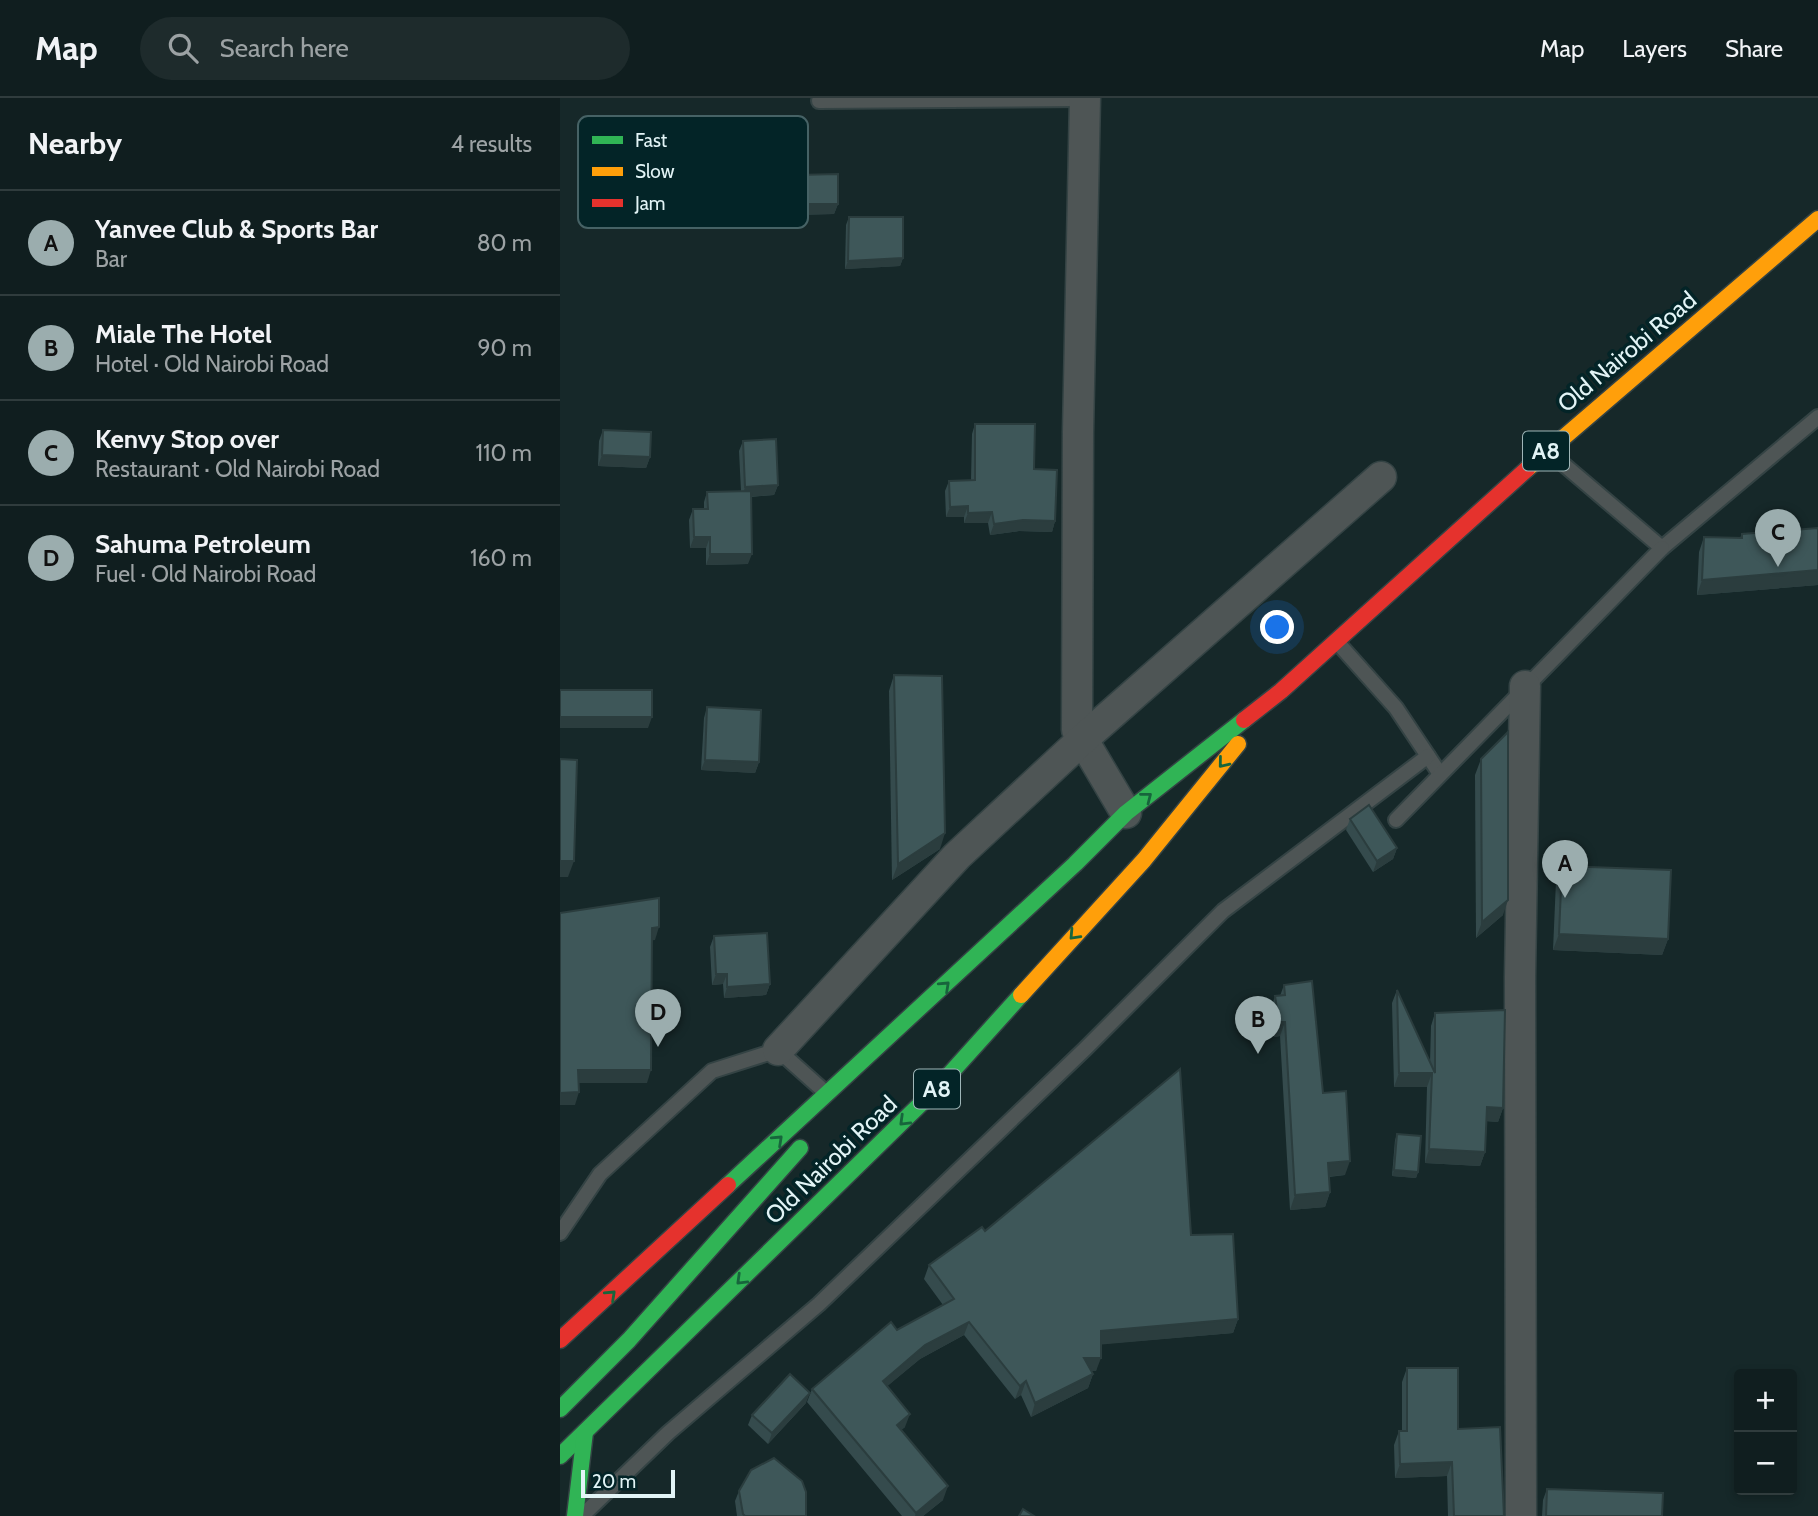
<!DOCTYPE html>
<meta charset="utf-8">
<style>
:root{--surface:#101e1f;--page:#1e2b2c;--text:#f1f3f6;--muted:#9ca2a4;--line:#303c3d;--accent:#9badae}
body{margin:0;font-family:Cabin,sans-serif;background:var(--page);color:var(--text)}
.controls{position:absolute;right:21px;bottom:21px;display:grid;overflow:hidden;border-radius:7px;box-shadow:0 4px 10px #0003}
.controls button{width:63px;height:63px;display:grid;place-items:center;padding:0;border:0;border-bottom:2px solid var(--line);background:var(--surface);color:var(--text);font:35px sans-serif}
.scale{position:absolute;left:21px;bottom:18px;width:94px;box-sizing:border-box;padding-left:7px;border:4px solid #e2f4f6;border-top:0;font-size:19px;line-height:24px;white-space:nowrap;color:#e2f4f6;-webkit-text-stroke:5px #032427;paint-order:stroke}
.you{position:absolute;left:718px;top:530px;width:24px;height:24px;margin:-18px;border:5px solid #fff;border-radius:50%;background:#1a73e8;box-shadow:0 0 0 10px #1a73e833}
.badge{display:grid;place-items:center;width:46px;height:46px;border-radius:50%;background:var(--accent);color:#111;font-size:23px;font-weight:700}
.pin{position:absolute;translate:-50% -58px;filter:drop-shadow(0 2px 4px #0008)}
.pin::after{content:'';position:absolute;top:37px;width:24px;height:21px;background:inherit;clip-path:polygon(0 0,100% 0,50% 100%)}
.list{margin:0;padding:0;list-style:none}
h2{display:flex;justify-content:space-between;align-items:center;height:91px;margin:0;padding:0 28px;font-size:30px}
h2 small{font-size:23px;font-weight:400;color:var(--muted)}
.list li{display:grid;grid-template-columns:46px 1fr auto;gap:21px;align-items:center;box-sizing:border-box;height:105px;padding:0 28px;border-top:2px solid var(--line)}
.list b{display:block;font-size:26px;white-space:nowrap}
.list p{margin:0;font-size:23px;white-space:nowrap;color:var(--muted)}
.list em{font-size:23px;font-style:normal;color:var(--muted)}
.icon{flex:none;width:38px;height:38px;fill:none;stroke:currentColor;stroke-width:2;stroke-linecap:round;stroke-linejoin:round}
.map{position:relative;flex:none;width:1258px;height:1418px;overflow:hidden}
header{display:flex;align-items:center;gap:42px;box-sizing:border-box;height:98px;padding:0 35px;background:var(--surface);border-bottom:2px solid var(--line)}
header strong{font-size:33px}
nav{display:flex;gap:38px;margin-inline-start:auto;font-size:24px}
.search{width:490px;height:63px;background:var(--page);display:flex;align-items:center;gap:18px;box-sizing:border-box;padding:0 24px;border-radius:38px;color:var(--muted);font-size:26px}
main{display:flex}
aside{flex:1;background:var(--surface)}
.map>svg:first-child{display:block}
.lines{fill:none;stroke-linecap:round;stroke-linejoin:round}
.lane-casing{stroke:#344344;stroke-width:18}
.street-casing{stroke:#344344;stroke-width:33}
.fast-casing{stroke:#344344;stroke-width:19}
.slow-casing{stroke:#344344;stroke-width:19}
.jam-casing{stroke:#344344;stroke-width:19}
.lane{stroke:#4e5555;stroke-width:14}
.street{stroke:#4e5555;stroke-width:30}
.fast{stroke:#30b455;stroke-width:16}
.slow{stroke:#ff9f0a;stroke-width:16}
.jam{stroke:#e5322d;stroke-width:16}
.wall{fill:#354b4d}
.shaded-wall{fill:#2b3d3e}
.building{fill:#3e5759;stroke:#2b3d3e;stroke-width:2}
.oneway{stroke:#17653c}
.labels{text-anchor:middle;stroke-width:7;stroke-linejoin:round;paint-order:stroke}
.shield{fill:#032427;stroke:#9fb6b8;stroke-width:2}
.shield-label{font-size:23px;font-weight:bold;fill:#e2f4f6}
.street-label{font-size:24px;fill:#e2f4f6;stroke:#032427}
.key{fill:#032427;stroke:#466265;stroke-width:2}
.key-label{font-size:19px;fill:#e2f4f6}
</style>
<header>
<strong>Map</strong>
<div class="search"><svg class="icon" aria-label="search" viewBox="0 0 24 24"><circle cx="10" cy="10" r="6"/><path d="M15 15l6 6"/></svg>Search here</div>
<nav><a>Map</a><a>Layers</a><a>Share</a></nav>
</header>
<main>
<aside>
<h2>Nearby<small>4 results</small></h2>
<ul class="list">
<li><span class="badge">A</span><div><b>Yanvee Club &amp; Sports Bar</b><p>Bar</p></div><em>80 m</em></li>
<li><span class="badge">B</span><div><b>Miale The Hotel</b><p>Hotel · Old Nairobi Road</p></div><em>90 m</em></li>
<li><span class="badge">C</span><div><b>Kenvy Stop over</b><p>Restaurant · Old Nairobi Road</p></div><em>110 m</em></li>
<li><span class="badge">D</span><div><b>Sahuma Petroleum</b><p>Fuel · Old Nairobi Road</p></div><em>160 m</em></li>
</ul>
</aside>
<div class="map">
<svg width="1258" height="1418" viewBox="0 0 1258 1418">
<rect width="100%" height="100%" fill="#162829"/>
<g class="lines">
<g class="lane-casing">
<g id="lane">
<polyline points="259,3 525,1"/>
<polyline points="989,354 1102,450 1258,319"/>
<polyline points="778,545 836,610 880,676"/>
<polyline points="836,722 1102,450"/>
<polyline points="0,1135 40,1076 152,973 218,952 265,994"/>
<polyline points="24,1416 108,1335 259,1206 525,951 663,813 868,658"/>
</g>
</g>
<g class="street-casing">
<g id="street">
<polyline points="525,0 518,334 517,632 566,715"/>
<polyline points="218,952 397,758 523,641 821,379"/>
<polyline points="961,1418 960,879 965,588"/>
</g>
</g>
<g class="fast-casing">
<g id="fast">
<polyline points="168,1087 515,766 566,715 684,622"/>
<polyline points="0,1311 69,1242 240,1050"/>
<polyline points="0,1358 379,988 461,897"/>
<polyline points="15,1418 25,1334"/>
</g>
</g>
<g class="slow-casing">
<g id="slow">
<polyline points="967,371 1258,121"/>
<polyline points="461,897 584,762 678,646"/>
</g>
</g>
<g class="jam-casing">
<g id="jam">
<polyline points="684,622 721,593 967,371"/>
<polyline points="0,1242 168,1087"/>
</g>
</g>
<use href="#lane" class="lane"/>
<use href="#street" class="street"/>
<use href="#fast" class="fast"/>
<use href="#slow" class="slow"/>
<use href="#jam" class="jam"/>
</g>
<g class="wall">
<polygon points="237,77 278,106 274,116 233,117 233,87"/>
<polygon points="289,119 343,160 340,168 285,171 286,127"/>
<polygon points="415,326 474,371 495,423 492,434 459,433 430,437 428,425 404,425 404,419 386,419 385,393 389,383 411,382 412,336"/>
<polygon points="43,332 90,359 86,370 38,368 39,343"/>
<polygon points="183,343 218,387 214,397 191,399 188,466 146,467 146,450 130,450 129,422 133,411 144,411 144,404 147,394 181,393 179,353"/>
<polygon points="1258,430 1258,487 1137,497 1139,454 1144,439 1180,440 1182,436"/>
<polygon points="334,577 380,751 332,782 329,593"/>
<polygon points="147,609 199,664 195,675 141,672 144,620"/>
<polygon points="921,661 943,817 916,840 915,677"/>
<polygon points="790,721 837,750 833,761 813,774 786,732"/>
<polygon points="1002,768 1108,841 1102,857 993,852 996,783"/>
<polygon points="154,838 210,886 206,897 164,900 163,886 152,887 150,849"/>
<polygon points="724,887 763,995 785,1077 769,1079 770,1094 765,1109 730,1112 720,938 714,939 710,913 715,898 720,898"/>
<polygon points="837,892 870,965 871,928 875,915 943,1010 938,1024 927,1023 925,1054 920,1068 865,1065 867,989 834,989 832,905"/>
<polygon points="837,1036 858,1074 856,1080 832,1078 835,1042"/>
<polygon points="425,1133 631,1137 678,1221 673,1235 541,1246 536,1273 531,1273 533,1276 528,1290 471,1319 461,1297 455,1301 404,1237 360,1261 327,1288 345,1329 341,1332 383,1402 363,1418 342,1418 247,1304 252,1291 383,1207 364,1181 369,1167"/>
<polygon points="847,1270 898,1331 944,1418 888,1418 887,1378 835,1380 834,1347 839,1333 842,1333 842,1284"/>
<polygon points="246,1305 208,1346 188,1327 192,1317"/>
<polygon points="987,1391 1102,1418 982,1418 983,1402"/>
<polygon points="179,1393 246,1418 177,1418 175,1403"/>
</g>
<g class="shaded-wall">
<polygon points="237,106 278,106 274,116 233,117"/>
<polygon points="343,160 340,168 285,171 288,163"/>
<polygon points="42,357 90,359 86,370 38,368"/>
<polygon points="218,387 214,397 182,399 185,389"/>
<polygon points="408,408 404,419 386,419 390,409"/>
<polygon points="432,414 428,425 404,425 408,415"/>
<polygon points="463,422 495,423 492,434 459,433 430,437 434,426"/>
<polygon points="134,439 150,439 146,450 130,450"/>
<polygon points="150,456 192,456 188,466 146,467"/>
<polygon points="1258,472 1258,487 1137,497 1142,482"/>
<polygon points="0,619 92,619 88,630 0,630"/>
<polygon points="145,662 199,664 195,675 141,672"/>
<polygon points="385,735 380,751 332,782 338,766"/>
<polygon points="837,750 833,761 813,774 817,763"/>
<polygon points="0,763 14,763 8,779 0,779"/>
<polygon points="948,802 943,817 916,840 922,824"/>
<polygon points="99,829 95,842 87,843 92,830"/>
<polygon points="999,836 1108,841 1102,857 993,852"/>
<polygon points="156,876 167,876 163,886 152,887"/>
<polygon points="210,886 206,897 164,900 167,889"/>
<polygon points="719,924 725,924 720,938 714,939"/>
<polygon points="18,972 91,972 87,985 14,985"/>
<polygon points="839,975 872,975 867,989 834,989"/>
<polygon points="19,994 15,1007 0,1007 0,995"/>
<polygon points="927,1009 943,1010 938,1024 922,1023"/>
<polygon points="869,1051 925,1054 920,1068 865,1065"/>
<polygon points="790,1063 785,1077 763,1079 768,1065"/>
<polygon points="834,1072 858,1074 856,1080 832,1078"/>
<polygon points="770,1094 765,1109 730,1112 735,1097"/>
<polygon points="678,1221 673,1235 536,1247 541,1233"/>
<polygon points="409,1224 404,1237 360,1261 318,1296 323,1283 365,1247"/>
<polygon points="524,1260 541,1260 536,1273 519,1273"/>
<polygon points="533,1276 528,1290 471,1319 475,1305"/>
<polygon points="466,1283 461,1297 455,1301 460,1288"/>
<polygon points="250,1295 246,1305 208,1346 212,1335"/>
<polygon points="350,1316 345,1329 332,1340 337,1327"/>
<polygon points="892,1364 887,1378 835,1380 840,1366"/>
<polygon points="388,1388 383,1402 363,1418 355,1418 356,1415"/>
</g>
<g class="building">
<polygon points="278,76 278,106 237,106 237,77"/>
<polygon points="289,119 343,119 343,160 288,163"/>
<polygon points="415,326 475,326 474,371 497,372 495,423 463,422 434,426 432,414 408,415 408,408 390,409 389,383 415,382"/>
<polygon points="43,332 91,334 90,359 42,357"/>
<polygon points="216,341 218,387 185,389 183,343"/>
<polygon points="191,393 192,456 150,456 150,439 134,439 133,411 148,411 147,394"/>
<polygon points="1258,430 1258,472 1142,482 1144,439 1182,440 1182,436"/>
<polygon points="334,577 382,578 385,735 338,766"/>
<rect x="0" y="592" width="92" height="27"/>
<polygon points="147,609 201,612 199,664 145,662"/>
<polygon points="948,634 948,802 922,824 921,661"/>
<polygon points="0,661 17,662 14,763 0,763"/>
<polygon points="809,707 837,750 817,763 790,721"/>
<polygon points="1002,768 1111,772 1108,841 999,836"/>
<polygon points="99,800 99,829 92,830 91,972 18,972 19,994 0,995 0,815"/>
<polygon points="207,835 210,886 167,889 167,876 156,876 154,838"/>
<polygon points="752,883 763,995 786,993 790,1063 768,1065 770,1094 735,1097 725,924 719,924 715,898 725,897 724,887"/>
<polygon points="837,892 875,975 875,915 945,912 943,1010 927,1009 925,1054 869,1051 872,975 839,975"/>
<polygon points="620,971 631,1137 673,1136 678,1221 541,1233 541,1260 524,1260 533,1276 475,1305 466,1283 460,1288 409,1224 365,1247 323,1283 350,1316 337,1327 388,1388 356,1415 252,1291 331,1224 337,1232 394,1201 369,1167 422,1129 425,1133"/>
<polygon points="837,1036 861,1038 858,1074 834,1072"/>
<polygon points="847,1270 898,1270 898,1331 940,1329 944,1418 894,1418 892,1364 840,1366 839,1333 847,1333"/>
<polygon points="230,1276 250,1295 212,1335 192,1317"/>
<polygon points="214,1360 242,1383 246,1394 246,1418 185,1418 183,1416 179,1393 191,1372"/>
<polygon points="987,1391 1103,1395 1102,1418 986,1418"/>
<polygon points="463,1411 474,1418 459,1418"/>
</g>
<defs><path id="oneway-chevron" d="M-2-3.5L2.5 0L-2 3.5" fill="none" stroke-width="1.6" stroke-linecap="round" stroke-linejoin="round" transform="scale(1.75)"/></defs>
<g class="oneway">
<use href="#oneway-chevron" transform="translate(663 665) rotate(129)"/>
<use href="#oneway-chevron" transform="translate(587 699) rotate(-38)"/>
<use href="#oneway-chevron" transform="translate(514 837) rotate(133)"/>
<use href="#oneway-chevron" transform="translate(385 888) rotate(-43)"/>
<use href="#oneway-chevron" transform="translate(344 1023) rotate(136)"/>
<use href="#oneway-chevron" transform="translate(218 1042) rotate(-43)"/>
<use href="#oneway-chevron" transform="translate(181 1182) rotate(136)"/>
<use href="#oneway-chevron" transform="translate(51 1197) rotate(-43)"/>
</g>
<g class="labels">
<g class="shield">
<rect x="963" y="333.5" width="46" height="39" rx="5"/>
<rect x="354" y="971.5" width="46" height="39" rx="5"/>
</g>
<g class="shield-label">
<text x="986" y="361">A8</text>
<text x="377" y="999">A8</text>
</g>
<g class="street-label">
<text transform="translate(1067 254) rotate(-40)" y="8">Old Nairobi Road</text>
<text transform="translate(271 1062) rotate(-44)" y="8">Old Nairobi Road</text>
</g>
</g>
<rect x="18" y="18" width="230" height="112" rx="10" class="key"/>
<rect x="32" y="38" width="31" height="8" fill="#30b455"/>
<rect x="32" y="69" width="31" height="9" fill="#ff9f0a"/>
<rect x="32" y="101" width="31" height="8" fill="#e5322d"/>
<g class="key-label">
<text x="75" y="49">Fast</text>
<text x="75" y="80">Slow</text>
<text x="75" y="112">Jam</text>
</g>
</svg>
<div class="controls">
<button>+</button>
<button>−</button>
</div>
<div class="scale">20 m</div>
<div class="you"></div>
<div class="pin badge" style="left:1005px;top:800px">A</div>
<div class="pin badge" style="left:698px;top:956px">B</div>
<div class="pin badge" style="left:1218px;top:469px">C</div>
<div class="pin badge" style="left:98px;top:949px">D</div>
</div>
</main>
